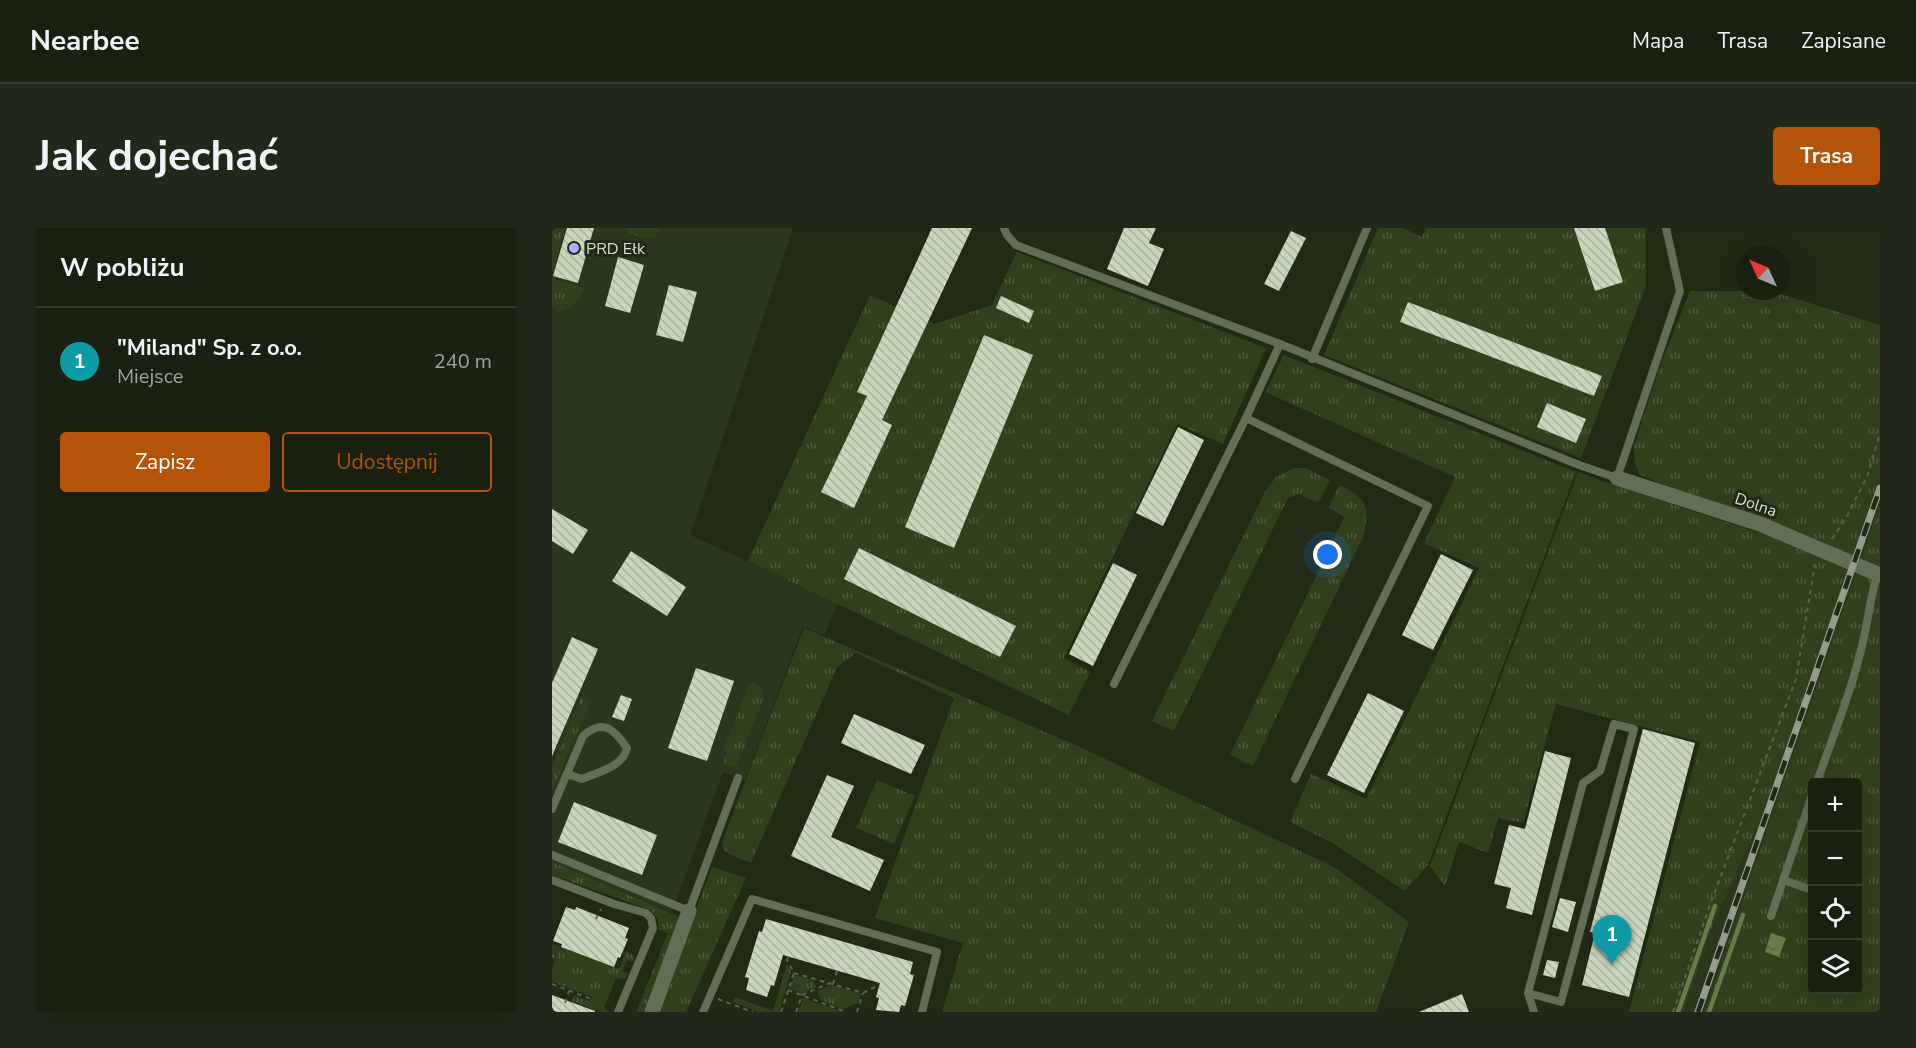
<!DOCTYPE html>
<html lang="pl">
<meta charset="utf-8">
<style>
:root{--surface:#192010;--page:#222819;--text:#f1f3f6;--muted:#9fa39f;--line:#373e30;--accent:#b45309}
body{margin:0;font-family:"Nunito Sans",sans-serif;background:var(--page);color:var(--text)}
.controls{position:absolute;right:18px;bottom:18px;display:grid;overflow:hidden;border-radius:6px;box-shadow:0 6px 24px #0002}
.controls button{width:54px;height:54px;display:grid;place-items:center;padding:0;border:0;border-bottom:2px solid var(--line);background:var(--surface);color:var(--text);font:30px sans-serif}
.compass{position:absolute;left:1184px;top:18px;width:54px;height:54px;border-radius:50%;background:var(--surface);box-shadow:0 6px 24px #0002;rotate:314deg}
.you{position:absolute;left:776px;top:327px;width:21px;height:21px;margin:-15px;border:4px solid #fff;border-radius:50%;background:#1a73e8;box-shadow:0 0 0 9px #1a73e833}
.badge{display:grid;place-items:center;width:39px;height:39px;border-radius:50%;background:var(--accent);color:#fff;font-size:20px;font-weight:700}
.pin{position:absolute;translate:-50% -50px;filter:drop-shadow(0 2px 3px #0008)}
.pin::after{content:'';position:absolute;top:32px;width:21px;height:18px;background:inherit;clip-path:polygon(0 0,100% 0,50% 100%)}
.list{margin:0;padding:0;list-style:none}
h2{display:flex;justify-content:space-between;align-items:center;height:78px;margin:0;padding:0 24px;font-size:26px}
h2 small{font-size:20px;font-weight:400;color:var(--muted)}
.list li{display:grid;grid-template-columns:39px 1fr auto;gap:18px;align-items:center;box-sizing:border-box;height:108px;padding:0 24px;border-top:2px solid var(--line)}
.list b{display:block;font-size:22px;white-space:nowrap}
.list p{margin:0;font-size:20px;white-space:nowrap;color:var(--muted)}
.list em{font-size:20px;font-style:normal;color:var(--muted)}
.actions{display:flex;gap:12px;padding:18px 24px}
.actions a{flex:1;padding:14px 0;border:2px solid var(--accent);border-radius:6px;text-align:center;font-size:21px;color:var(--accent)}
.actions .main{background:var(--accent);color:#fff}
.icon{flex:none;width:33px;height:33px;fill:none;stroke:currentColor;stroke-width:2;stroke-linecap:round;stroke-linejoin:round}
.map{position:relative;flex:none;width:1328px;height:784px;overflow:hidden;border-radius:6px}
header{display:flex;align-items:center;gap:36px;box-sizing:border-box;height:84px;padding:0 30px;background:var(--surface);border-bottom:2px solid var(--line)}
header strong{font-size:28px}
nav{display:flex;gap:33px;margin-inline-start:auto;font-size:21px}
.intro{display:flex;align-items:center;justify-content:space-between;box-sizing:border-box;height:144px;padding:0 36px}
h1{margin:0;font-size:42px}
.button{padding:15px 27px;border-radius:6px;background:var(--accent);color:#fff;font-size:21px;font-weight:700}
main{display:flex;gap:36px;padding:0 36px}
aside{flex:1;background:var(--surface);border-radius:6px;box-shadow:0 6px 24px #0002}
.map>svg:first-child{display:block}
.built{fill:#2b371d}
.grass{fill:url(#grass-tufts);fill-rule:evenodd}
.water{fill:url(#water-ripples)}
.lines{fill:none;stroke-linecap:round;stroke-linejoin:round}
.stream{stroke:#667c4b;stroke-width:4.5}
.building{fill:url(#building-back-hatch)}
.path{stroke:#5b6350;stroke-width:2;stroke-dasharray:4.5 4.5;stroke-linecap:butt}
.lane{stroke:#636e56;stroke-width:8}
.street{stroke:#636e56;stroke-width:15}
.rail-casing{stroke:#949c8c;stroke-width:7}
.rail{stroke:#212a15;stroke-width:4.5;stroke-dasharray:14;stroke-linecap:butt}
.poi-dot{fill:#a8b0fc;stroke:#212a15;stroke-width:2}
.labels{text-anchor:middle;stroke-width:6;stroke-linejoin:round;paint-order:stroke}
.poi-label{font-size:16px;fill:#d7ded1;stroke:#212a15;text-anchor:start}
.street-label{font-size:16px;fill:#d7ded1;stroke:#212a15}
</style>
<header>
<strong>Nearbee</strong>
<nav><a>Mapa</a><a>Trasa</a><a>Zapisane</a></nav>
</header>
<div class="intro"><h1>Jak dojechać</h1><a class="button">Trasa</a></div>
<main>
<aside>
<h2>W pobliżu<small></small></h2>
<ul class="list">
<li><span class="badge" style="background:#0f9aa8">1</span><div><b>&quot;Miland&quot; Sp. z o.o.</b><p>Miejsce</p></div><em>240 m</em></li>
</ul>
<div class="actions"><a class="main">Zapisz</a><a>Udostępnij</a></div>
</aside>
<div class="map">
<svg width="1328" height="784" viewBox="0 0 1328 784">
<defs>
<pattern id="grass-tufts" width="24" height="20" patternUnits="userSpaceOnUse" patternTransform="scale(1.5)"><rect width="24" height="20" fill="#31401c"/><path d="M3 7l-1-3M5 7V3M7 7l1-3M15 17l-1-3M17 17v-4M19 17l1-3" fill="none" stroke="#4e5b3c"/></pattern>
<pattern id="water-ripples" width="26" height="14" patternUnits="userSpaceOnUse" patternTransform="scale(1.5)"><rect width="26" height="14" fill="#667c4b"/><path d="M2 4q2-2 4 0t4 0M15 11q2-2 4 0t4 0" fill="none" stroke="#576546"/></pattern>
<pattern id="building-back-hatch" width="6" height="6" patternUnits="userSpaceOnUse" patternTransform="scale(1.5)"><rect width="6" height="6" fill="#c9d6bc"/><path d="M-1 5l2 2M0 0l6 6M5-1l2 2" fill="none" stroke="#a7b19d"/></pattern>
</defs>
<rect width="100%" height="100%" fill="#212a15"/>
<g class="built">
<polygon points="0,0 241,0 138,307 286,375 272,407 251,399 193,552 171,544 120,684 0,636"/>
<polygon points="1328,248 1328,276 1309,331 1300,328"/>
<polygon points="1296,342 1304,345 1152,784 1131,784 1161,697 1210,588"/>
</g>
<g class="grass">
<polygon points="0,0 13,0 0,45"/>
<path d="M71 0H108C103 19 83 8 71 0Z"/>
<polygon points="826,0 851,0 870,9 874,0 1094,0 1094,58 1029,230 772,127"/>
<polygon points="465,24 714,120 671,216 625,196 512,430 538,444 517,487 196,333 318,67 382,96 440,77"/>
<path d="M0 50 32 60C27 73 21 79 7 84L0 79Z"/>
<polygon points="1138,63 1219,63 1328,97 1328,248 1300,328 1212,290 1129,264 1088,247 1083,236 1082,218 1108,138"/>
<polygon points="732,127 1024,244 876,637 853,663 779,614 738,594 759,546 814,571 927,340 872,315 903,249 713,164"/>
<polygon points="742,240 753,240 778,252 766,275 747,266 736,270 622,503 600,493 713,264 723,250"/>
<polygon points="1026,244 1061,257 1220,309 1296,342 1210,588 1161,697 1131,784 1077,784 1148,514 1004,476 971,595 946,590 936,625 907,614 893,658 878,638"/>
<path d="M788 257C815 271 818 278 812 307L701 538 678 527 792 290 790 287 776 280Z"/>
<polygon points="1328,276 1328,339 1309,331"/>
<path d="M1304 345 1328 355V784H1152ZM1260 554H1306V762H1260Z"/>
<polygon points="252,400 530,520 782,639 857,694 824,784 390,784 411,715 323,690 402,470 304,425 285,439 199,635 177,626 171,621 170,614"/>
<polygon points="198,455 202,455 210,460 211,471 184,540 173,537 171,532 175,524 171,523"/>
<polygon points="29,470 39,473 0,563 0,538"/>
<polygon points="325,552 363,568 342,616 304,600"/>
<polygon points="0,634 126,688 126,694 92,784 84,784 116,705 106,701 106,691 99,682 0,647"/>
<polygon points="160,639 194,650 134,784 106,784"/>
<polygon points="0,716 67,741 74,723 82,728 82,734 75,732 70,743 77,746 72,751 64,750 52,780 57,784 48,784 20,773 22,767 38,773 40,769 0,754 0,740 5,727 0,725"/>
<polygon points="235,736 239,744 227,784 207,784 181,774 183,769 221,783"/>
<polygon points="242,747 261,752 264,759 250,765 238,761"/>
<polygon points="280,757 309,766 306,775 291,781 269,772 265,763"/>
<polygon points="251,770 290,784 246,784"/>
</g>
<polygon class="water" points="1219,705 1234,710 1227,729 1213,724"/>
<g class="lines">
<g class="stream">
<polyline points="1126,784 1163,678"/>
<polyline points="1157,784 1191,687"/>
</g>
</g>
<g class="building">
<polygon points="15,0 42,0 26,55 1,48"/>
<polygon points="380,0 420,0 330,192 340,197 302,280 269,264 315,168 305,164"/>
<polygon points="572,0 604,0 597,15 612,21 596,58 555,41"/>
<polygon points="1022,0 1053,0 1071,54 1043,63"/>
<polygon points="739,3 754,10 727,63 712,56"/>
<polygon points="66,29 92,37 78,85 53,78"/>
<polygon points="117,57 145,64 131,114 104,107"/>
<polygon points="449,68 482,83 477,95 444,80"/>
<polygon points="856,74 1050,148 1042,168 848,94"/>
<polygon points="432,107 481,127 402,320 353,299"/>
<polygon points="995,175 1034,191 1024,215 985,199"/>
<polygon points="626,199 652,212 611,298 584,285"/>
<polygon points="0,281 36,302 21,326 0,313"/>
<polygon points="307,320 464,398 448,429 292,351"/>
<polygon points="79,323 134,359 115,388 60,353"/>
<polygon points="889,326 921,342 881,422 850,407"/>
<polygon points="561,335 585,347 541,438 517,426"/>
<polygon points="20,409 46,421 0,528 0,455"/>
<polygon points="144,440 182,453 155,533 116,520"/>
<polygon points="816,465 852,483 812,565 775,547"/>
<polygon points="69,467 80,471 72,493 60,489"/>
<polygon points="302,486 373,517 359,546 289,515"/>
<polygon points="1091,501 1143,515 1077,769 1030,757 1043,705 1038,704"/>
<polygon points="993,523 1019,530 980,687 954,680 959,660 942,656 957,597 973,601"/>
<polygon points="275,547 302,558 279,609 332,632 318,663 239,628"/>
<polygon points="22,574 105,607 90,647 6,614"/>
<polygon points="1008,670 1024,674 1016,704 1000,699"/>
<polygon points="14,679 23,682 24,679 77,700 73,710 76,711 68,730 66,729 62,739 9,719 10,716 1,713"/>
<polygon points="214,691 361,734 358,746 362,747 353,778 349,777 347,784 324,782 327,770 324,769 328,755 231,727 222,758 219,757 215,769 194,762 197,750 193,749 207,703 210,704"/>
<polygon points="995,732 1007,734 1003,750 991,747"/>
<polygon points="910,766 917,784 867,784"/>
<polygon points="0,767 43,783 43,784 0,784"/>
</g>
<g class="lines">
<g class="path">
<polyline points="1280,311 1294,290 1315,249 1328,205"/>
<polyline points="44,691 49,681"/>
<polyline points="0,727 2,728 0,734"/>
<polyline points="242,745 311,765 325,758 326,755"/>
<polyline points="0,756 39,771"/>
<polyline points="281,756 285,743"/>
<polyline points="236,762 294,784"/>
<polyline points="166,771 201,784"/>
<polyline points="13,775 17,763"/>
<polyline points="229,784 242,745 235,732 236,729"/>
<polyline points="244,784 250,767 278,755"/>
<polyline points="305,784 311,765"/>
<polyline points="1121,784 1159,674 1244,451 1263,336"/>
</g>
<g class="lane">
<polyline points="452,0 455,7 464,17 728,116 1027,237 1065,250 1128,63 1114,0"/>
<polyline points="760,131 815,0"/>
<polyline points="694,190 876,278 743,551"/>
<polyline points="562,456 694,190 728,116"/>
<path d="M1265 554C1281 508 1300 462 1311 414 1316 391 1319 368 1325 346"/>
<path d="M0 581 31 508C51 490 62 501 75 520 71 539 46 544 30 551L15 546"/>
<polyline points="0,627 137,683 186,550"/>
<polyline points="0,652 62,676 94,685 99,690 101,700 66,784"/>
<polyline points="1231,652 1260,662"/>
<polyline points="1219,688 1260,567"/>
<polyline points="976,765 1009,774 1082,501 1062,496 1048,543 1031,555 976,765 982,784"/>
<polyline points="151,784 200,671 385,724 370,784"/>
</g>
<g class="street">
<polyline points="1065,250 1208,296 1328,347"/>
<polyline points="100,784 137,683"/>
</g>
<g class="rail-casing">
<polyline id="rail" points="1146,784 1328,260"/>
</g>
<use href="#rail" class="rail"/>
</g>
<circle class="poi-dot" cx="22" cy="20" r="6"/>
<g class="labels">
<g class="poi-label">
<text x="34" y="26">PRD Ełk</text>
</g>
<g class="street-label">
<text transform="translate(1204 276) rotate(19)" y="6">Dolna</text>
</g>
</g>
</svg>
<div class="controls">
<button>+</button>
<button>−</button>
<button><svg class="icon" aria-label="locate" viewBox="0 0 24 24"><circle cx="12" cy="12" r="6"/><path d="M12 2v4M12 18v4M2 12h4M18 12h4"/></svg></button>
<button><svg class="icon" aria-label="layers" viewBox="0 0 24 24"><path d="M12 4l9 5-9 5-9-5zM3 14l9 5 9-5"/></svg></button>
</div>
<svg class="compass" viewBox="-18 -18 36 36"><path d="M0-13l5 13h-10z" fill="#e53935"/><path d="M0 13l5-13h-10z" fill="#9fa39f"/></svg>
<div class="you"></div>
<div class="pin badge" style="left:1060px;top:737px;background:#0f9aa8">1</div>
</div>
</main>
